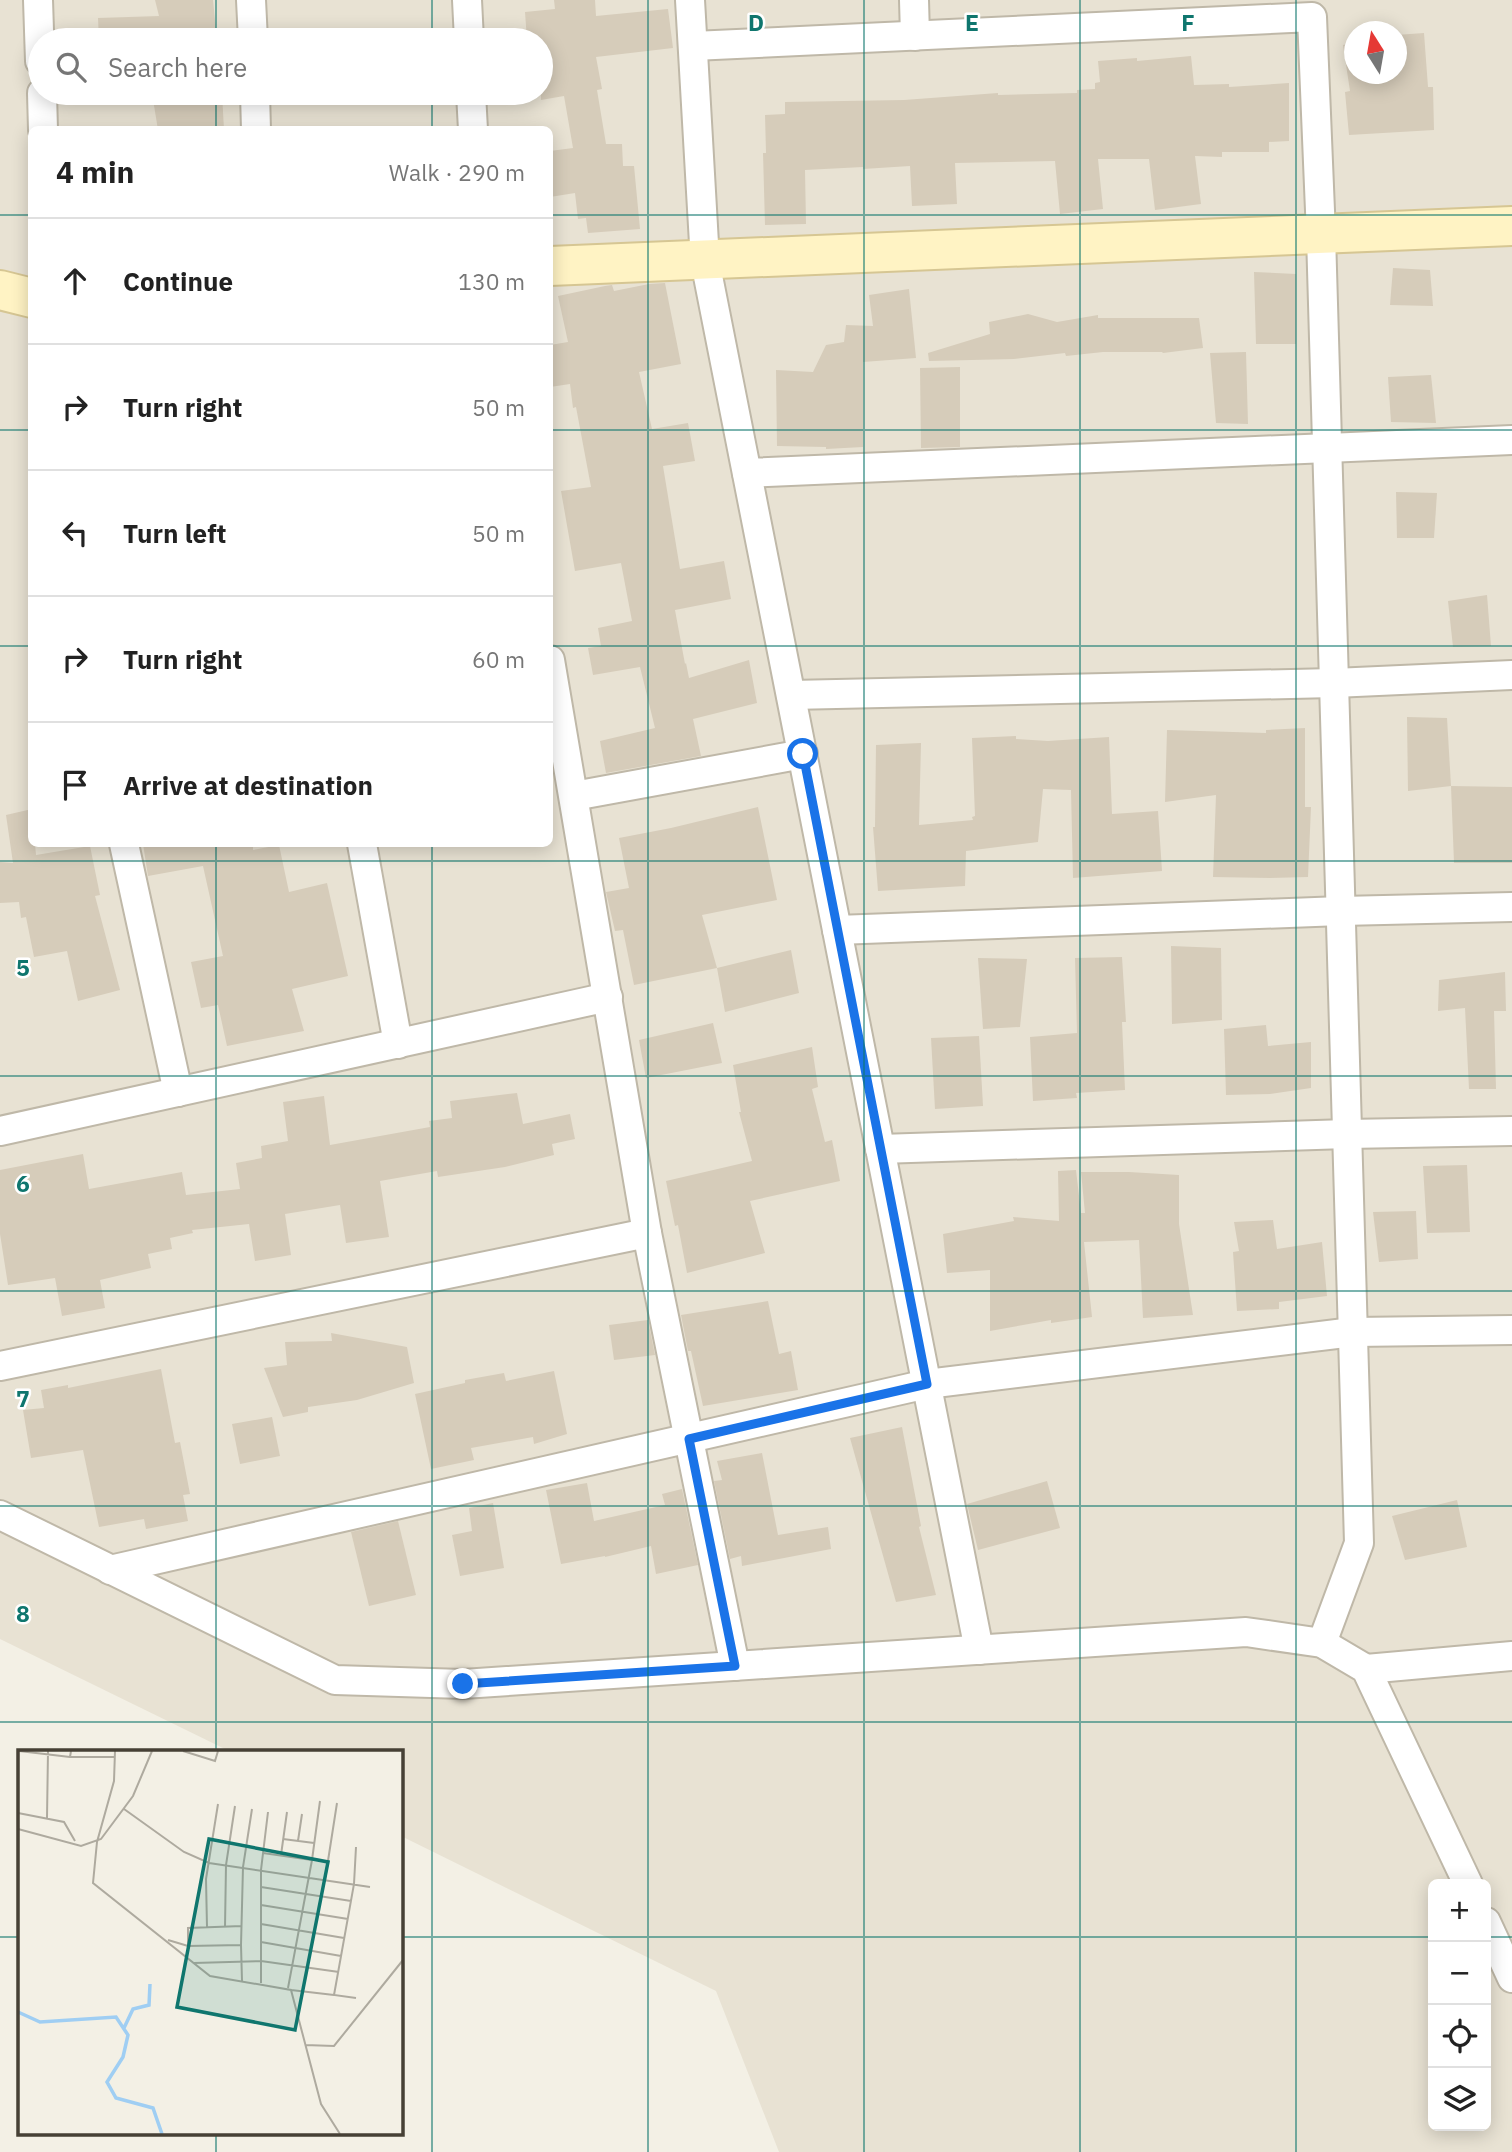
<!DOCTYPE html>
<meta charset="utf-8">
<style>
:root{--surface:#fff;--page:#f2f2f2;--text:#222;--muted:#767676;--line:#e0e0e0}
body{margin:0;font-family:"IBM Plex Sans",sans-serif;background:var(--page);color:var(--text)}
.controls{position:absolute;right:21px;bottom:21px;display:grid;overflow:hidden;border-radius:10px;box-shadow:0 4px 18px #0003}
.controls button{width:63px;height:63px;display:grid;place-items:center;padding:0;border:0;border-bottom:2px solid var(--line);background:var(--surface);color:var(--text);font:35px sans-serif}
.compass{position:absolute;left:1344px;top:21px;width:63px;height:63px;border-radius:50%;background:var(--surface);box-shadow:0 4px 18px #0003;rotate:349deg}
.stop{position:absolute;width:21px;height:21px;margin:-16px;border:5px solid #1a73e8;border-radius:50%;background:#fff}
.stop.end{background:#1a73e8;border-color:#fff;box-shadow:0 2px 7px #0008}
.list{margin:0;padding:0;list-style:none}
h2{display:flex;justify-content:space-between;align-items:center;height:91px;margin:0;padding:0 28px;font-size:30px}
h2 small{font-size:23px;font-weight:400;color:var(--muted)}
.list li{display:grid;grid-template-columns:46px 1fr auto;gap:21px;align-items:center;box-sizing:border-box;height:126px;padding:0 28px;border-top:2px solid var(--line)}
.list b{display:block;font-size:26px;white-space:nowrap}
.list em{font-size:23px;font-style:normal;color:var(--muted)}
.icon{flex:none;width:38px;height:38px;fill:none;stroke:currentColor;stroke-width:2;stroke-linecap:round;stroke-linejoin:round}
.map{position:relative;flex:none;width:1512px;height:2152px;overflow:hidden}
.search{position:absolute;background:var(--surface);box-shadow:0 4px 18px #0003;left:28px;top:28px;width:525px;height:77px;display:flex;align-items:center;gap:18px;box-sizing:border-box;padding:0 24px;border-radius:38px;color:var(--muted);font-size:26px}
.panel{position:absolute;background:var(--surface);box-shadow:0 4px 18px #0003;left:28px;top:126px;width:525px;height:721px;border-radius:10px}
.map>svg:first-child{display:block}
.residential{fill:#e8e2d3;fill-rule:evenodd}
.building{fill:#d6ccba}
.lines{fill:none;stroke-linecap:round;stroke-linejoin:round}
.street-casing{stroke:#bfb8a8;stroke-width:32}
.secondary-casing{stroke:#d6c693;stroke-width:42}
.street{stroke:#fff;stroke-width:28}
.secondary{stroke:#fff3c4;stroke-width:38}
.route{stroke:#1a73e8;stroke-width:9}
.grid{fill:none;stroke:#0f766e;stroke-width:2;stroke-opacity:0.55}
.inset-river{fill:none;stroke:#9fcef3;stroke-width:3.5}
.inset-road{fill:none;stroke:#aeaa9f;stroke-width:2}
.view{fill:#0f766e;fill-opacity:0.15;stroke:#0f766e;stroke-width:3.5}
.inset-edge{fill:none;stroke:#464035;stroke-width:3.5}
.grid-label{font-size:23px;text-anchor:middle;font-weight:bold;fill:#0f766e;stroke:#fff;stroke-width:5;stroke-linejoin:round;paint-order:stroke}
</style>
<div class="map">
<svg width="1512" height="2152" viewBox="0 0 1512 2152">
<rect width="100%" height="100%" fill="#f3f0e5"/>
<path class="residential" d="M0 0H1512V2152H779L716 1991 401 1836V1751H229L0 1639ZM1354 32H1396V74H1354ZM40 40H541V93H40ZM32 130H550V844H32ZM1433 1884H1486V2126H1433Z"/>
<g class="building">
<polygon points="155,0 213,0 217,40 99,40 98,18 159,16"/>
<polygon points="554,0 595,0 596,16 668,9 673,48 596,57 602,89 597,90 606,144 622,144 623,166 634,166 640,229 588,233 586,218 578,219 575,193 550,197 550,151 573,148 564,96 541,100 541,40 527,40 525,12 555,9"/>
<polygon points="1424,33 1428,87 1433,87 1434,130 1349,135 1345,92 1350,91 1343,45 1354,43 1354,74 1396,74 1396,35"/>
<polygon points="1191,56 1194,85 1229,84 1229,87 1289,83 1289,141 1269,142 1269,152 1222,152 1222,157 1195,156 1201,204 1155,210 1149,159 1098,159 1103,209 1060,214 1055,161 955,163 957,204 912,206 910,166 863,169 863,167 805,170 806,224 765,225 763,153 766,153 765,115 785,114 785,102 904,100 998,93 998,95 1077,93 1077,90 1095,89 1095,83 1100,82 1098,61 1137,58 1137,61"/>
<polygon points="152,93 222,93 224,130 158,130"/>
<polygon points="1393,268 1430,270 1433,306 1390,305"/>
<polygon points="1254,272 1296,274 1296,344 1256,344"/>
<polygon points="665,283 681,364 639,372 652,429 688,423 695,461 663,466 680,569 724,561 731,599 675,610 685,664 686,663 689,678 749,660 757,703 693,719 701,756 606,773 600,741 655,728 640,667 593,675 588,648 601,646 598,628 632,621 621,563 575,571 561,491 591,487 576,407 573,408 570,384 550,387 550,345 568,342 558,296 605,286 612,285 614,291 649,284"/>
<polygon points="909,289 916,358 863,362 863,447 826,449 826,447 777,446 776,370 813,372 826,345 844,342 846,325 873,326 869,295"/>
<polygon points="1028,314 1057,322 1098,315 1098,318 1199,318 1203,348 1163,353 1162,352 1103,352 1066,356 1065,353 1014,359 929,361 928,353 990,334 989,322"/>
<polygon points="1246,352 1248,424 1216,423 1210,353"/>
<polygon points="960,367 960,447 921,448 920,368"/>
<polygon points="1431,375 1436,423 1391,422 1388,377"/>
<polygon points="1396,492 1437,493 1434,538 1397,538"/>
<polygon points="1487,595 1491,646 1453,647 1448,601"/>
<polygon points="1407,717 1447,718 1451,786 1408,791"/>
<polygon points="1305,728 1305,807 1311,807 1308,877 1270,878 1213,877 1216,795 1165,802 1167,730 1266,733 1266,730"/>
<polygon points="1016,736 1016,739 1048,741 1109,737 1112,814 1158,811 1162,871 1073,878 1071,790 1043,789 1038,842 966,851 965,886 878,891 873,827 875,827 876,745 921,743 919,825 973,820 972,817 975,816 972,738"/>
<polygon points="1451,786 1512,787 1512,863 1454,863"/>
<polygon points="758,807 777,900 702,915 717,968 634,985 623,930 615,931 606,892 629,888 619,838 671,828"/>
<polygon points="32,809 32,844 35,844 36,855 90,846 100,895 95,896 120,990 78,1001 67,951 34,957 26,917 21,918 19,902 0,903 0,862 13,863 6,815"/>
<polygon points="143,844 253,844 253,850 279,845 289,892 327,883 348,976 292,989 304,1031 227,1046 218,1005 201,1008 191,962 223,956 203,866 148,876"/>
<polygon points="1171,946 1221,948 1222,1020 1172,1024"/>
<polygon points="791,950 799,993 725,1012 717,968"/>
<polygon points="1122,957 1126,1022 1122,1022 1125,1090 1076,1093 1077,1098 1033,1101 1030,1037 1077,1033 1075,958"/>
<polygon points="978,958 1027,959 1020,1027 983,1029"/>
<polygon points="1505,972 1506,1011 1494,1011 1496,1089 1469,1089 1465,1008 1438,1011 1439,980"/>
<polygon points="713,1023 722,1063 646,1078 639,1040"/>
<polygon points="1266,1025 1268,1046 1311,1042 1311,1088 1270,1094 1226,1095 1224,1029"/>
<polygon points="979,1036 983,1106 935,1109 931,1038"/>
<polygon points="812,1047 818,1087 812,1089 825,1142 832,1140 840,1181 750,1201 765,1253 687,1273 678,1225 675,1226 666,1181 752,1161 739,1112 741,1112 733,1065"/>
<polygon points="517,1093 523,1124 570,1114 575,1139 552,1144 554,1155 505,1167 438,1177 437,1171 380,1181 389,1237 346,1243 340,1205 285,1214 291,1255 255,1261 249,1224 192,1230 193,1233 170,1238 172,1249 148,1254 151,1268 100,1280 105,1308 62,1316 55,1278 8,1285 0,1234 0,1170 83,1154 89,1189 182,1172 186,1195 240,1189 236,1163 262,1158 261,1146 288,1141 283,1102 324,1096 330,1145 430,1127 429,1121 452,1118 450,1101"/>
<polygon points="1467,1165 1470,1232 1427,1233 1423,1166"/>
<polygon points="1076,1170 1081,1213 1085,1213 1081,1172 1129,1172 1179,1175 1179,1224 1193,1315 1143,1318 1139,1240 1084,1242 1092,1317 1051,1323 1051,1320 990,1331 990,1270 947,1273 943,1234 1014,1221 1013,1217 1059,1221 1058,1171"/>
<polygon points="1416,1211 1418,1259 1379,1262 1373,1212"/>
<polygon points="1273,1220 1277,1249 1322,1242 1327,1296 1279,1302 1279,1309 1237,1311 1233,1252 1239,1251 1234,1222"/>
<polygon points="768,1301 779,1354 791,1351 798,1390 703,1406 691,1351 688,1351 681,1315"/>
<polygon points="648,1320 655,1355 614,1360 609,1325"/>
<polygon points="331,1333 407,1347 414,1383 357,1400 308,1407 308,1412 283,1417 264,1368 287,1365 285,1342 332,1341"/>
<polygon points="161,1369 175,1443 180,1442 190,1494 183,1495 188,1521 146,1529 144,1519 99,1527 83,1450 31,1458 23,1410 44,1408 41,1390 68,1385 68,1388"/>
<polygon points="554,1371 567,1434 534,1444 533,1437 471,1448 474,1460 431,1469 415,1394 465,1383 465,1380 504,1373 506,1381"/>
<polygon points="272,1417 280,1456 240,1464 232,1424"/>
<polygon points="902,1427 921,1526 919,1527 936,1595 896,1602 850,1438"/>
<polygon points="762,1453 778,1535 828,1527 831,1549 742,1566 741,1556 730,1559 714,1481 722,1480 717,1461"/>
<polygon points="1047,1481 1060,1528 978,1550 967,1504"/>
<polygon points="587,1483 594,1521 665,1505 662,1494 682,1489 698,1565 656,1574 651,1546 605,1557 605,1556 561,1564 546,1490"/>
<polygon points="1457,1500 1467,1547 1405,1560 1392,1516"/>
<polygon points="493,1503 504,1568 460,1576 452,1535 472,1531 469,1508"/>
<polygon points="398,1521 416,1595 369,1606 351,1532"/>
</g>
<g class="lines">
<g class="street-casing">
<g id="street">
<polyline points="38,0 40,61"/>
<polyline points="251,0 253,40"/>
<polyline points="467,0 469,40"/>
<polyline points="690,0 705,261 979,1650"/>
<polyline points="914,0 915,36"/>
<polyline points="693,46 1312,17 1321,235 1359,1543 1322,1643"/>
<polyline points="42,93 43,130"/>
<polyline points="255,93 256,130"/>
<polyline points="471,93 473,130"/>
<polyline points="747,473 1512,440"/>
<polyline points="791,695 1334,683 1512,675"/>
<polyline points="574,796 803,754"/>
<polyline points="124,844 178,1092"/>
<polyline points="362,844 398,1044"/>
<polyline points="837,930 1341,911 1512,907"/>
<polyline points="0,1131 608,997"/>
<polyline points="880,1149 1347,1134 1512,1131"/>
<polyline points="647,1233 735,1666"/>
<polyline points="0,1366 647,1233 550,660"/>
<polyline points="0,1515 335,1680 463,1684 1246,1632 1322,1643 1366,1669 1468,1884"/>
<polyline points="110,1570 927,1384 1353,1332 1512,1330"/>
<polyline points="1366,1669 1512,1656"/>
<polyline points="1486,1922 1512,1978"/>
</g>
</g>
<g class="secondary-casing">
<g id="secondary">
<polyline points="550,266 1512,226"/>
<polyline points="0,290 32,298"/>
</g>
</g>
<use href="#street" class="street"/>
<use href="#secondary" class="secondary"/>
</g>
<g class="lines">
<polyline class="route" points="463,1684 735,1666 689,1439 927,1384 803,754"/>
</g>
<path class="grid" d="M216 0V40M432 0V40M648 0V2152M864 0V2152M1080 0V2152M1296 0V2152M216 93V130M432 93V130M0 215H32M550 215H1512M0 430H32M550 430H1512M0 646H32M550 646H1512M216 844V1751M432 844V2152M0 861H1512M0 1076H1512M0 1291H1512M0 1506H1512M0 1722H1512M0 1937H19M401 1937H1433M1486 1937H1512M216 2133V2152"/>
<g transform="translate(18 1750)">
<rect width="385" height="385" fill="#f3f0e5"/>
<path class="inset-river" d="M0 262 22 272 98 267 110 285 105 307 89 332 98 348 135 358 144 384M106 278 115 259 131 255 132 234"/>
<path class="inset-road" d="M1 1 52 7M53 1 52 7H96M97 1 96 31 79 92 75 133 192 226 273 240 303 354 322 384M165 1 197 11 200 1M106 59 166 102 191 113 352 137M0 63 46 72 57 91M29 68 30 1M0 79 63 96 83 89 115 46 134 1M265 89 296 93M280 91 284 64M338 97 336 134 316 245 338 248M245 103 294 110 270 238M263 105 269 62M294 110 302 51M307 130 319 53M243 137 333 151M243 155 330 169M243 174 326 188M189 177 188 129 200 54M207 177 208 115 217 56M150 190 170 196 223 195 225 117 234 59M243 192 323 206M170 195V178L224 176M223 195 224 231M176 213 243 211 321 222M243 233V120L250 62M273 240 316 245M287 295 316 296 385 210"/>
<path class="view" d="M191 89 310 112 277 280 159 257Z"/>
<rect width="385" height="385" class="inset-edge"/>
</g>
<g class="grid-label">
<text x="756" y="31">D</text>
<text x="972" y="31">E</text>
<text x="1188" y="31">F</text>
<text x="23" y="976">5</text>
<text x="23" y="1192">6</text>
<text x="23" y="1407">7</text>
<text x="23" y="1622">8</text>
</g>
</svg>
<div class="controls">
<button>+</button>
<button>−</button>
<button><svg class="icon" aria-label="locate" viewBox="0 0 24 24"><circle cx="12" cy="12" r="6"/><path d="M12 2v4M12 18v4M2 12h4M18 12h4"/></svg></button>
<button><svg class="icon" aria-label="layers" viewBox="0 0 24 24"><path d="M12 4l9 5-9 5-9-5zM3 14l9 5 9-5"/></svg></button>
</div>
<svg class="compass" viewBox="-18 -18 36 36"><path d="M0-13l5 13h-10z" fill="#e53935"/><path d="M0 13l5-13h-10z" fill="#767676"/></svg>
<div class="stop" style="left:803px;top:754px"></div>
<div class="stop end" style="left:463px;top:1684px"></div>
<div class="search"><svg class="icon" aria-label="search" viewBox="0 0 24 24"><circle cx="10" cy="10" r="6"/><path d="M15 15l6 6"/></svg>Search here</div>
<section class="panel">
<h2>4 min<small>Walk · 290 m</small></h2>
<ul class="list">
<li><svg class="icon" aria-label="ahead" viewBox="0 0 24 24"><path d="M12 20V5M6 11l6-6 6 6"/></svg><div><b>Continue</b></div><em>130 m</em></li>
<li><svg class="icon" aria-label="right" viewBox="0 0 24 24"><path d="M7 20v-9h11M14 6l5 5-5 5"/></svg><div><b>Turn right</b></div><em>50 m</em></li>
<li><svg class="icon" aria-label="left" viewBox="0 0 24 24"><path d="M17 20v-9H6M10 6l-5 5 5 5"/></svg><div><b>Turn left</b></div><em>50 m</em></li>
<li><svg class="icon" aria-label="right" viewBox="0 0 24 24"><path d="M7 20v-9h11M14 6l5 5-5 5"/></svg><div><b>Turn right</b></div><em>60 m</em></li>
<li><svg class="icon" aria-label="arrive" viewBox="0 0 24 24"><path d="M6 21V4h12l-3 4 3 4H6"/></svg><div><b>Arrive at destination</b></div></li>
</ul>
</section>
</div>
